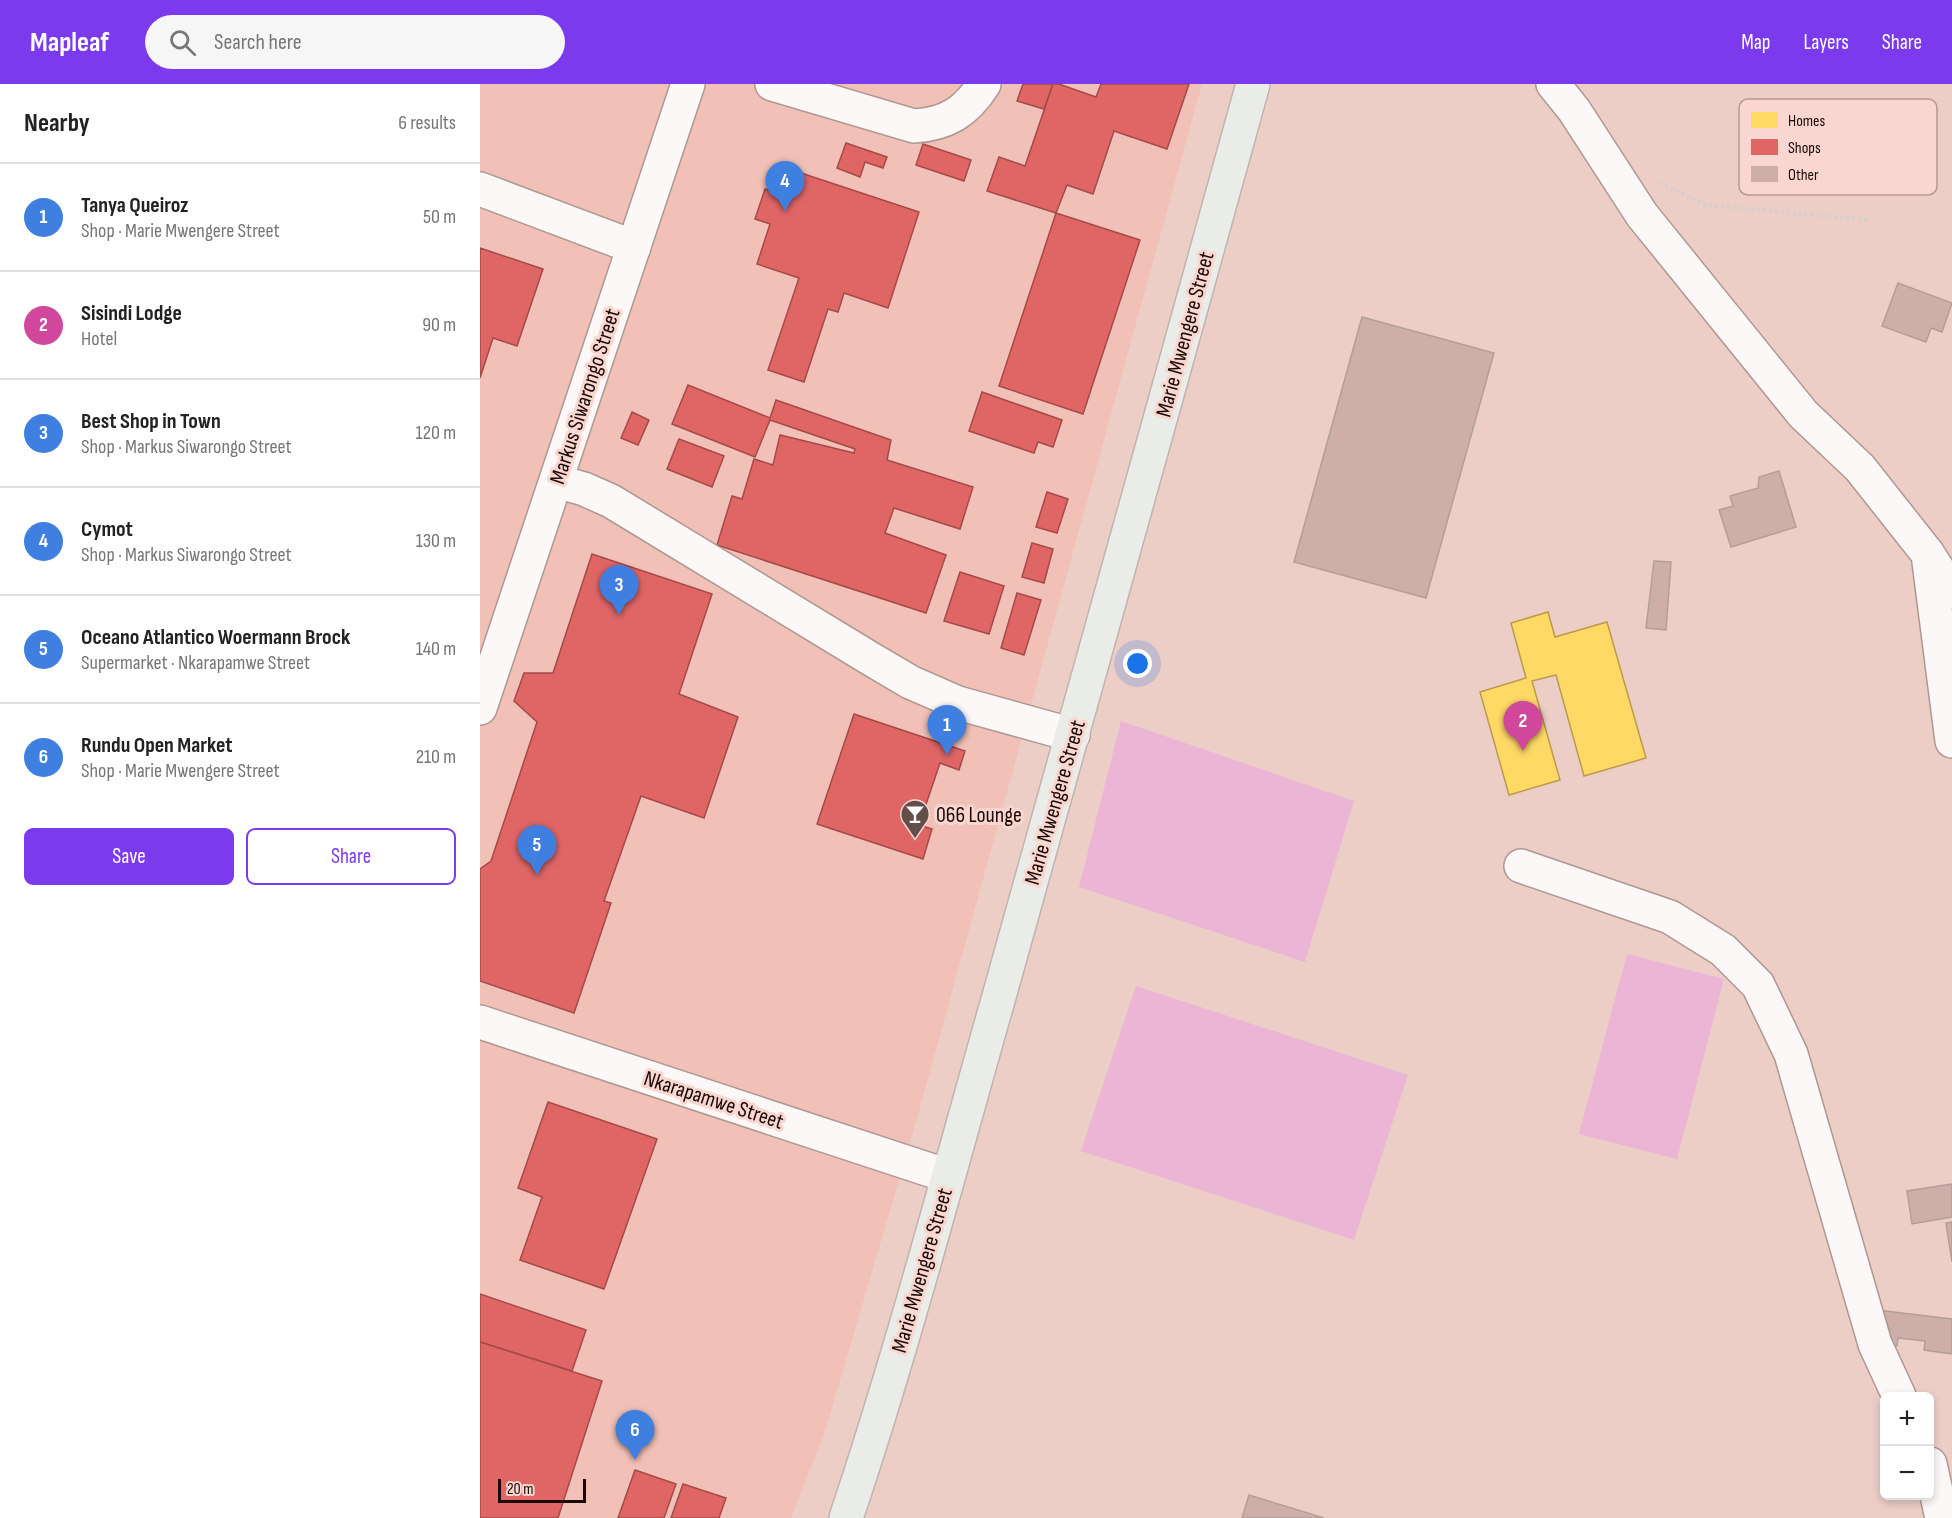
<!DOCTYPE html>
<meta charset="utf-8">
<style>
:root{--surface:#fff;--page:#f6f6f6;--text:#222;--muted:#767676;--line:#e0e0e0;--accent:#7c3aed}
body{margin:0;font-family:"Sofia Sans Condensed",sans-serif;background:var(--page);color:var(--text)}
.controls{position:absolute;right:18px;bottom:18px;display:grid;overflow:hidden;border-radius:9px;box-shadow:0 3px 9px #0003}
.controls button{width:54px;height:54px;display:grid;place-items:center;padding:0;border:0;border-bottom:2px solid var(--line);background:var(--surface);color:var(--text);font:30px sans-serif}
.scale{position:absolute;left:18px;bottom:15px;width:88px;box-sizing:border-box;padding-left:6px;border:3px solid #1a0906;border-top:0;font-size:16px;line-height:21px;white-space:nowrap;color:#1a0906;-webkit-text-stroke:4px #f9d7d0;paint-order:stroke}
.you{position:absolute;left:658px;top:580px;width:21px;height:21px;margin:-15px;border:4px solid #fff;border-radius:50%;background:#1a73e8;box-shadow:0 0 0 9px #1a73e833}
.badge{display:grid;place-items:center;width:39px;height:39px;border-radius:50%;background:var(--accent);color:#fff;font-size:20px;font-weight:700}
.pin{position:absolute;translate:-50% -50px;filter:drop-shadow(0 2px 3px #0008)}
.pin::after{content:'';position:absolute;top:32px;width:21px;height:18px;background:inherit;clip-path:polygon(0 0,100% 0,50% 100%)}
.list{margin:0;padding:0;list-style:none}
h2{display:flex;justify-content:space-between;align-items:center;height:78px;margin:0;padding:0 24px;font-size:26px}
h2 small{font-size:20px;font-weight:400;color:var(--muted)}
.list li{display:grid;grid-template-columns:39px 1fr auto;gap:18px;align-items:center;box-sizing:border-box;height:108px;padding:0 24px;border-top:2px solid var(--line)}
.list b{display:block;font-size:22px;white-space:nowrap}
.list p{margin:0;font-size:20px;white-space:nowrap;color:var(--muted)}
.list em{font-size:20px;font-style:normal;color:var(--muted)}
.actions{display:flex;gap:12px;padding:18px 24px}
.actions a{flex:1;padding:14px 0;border:2px solid var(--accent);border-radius:9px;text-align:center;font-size:21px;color:var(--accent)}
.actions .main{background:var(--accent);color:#fff}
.icon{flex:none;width:33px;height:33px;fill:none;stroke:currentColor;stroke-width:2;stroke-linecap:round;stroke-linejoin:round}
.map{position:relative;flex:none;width:1472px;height:1434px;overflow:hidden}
header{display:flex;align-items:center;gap:36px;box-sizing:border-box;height:84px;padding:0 30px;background:var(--accent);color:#fff}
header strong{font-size:28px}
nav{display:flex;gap:33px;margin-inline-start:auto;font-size:21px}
.search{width:420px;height:54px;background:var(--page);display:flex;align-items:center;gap:15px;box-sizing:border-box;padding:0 21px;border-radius:33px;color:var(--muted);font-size:22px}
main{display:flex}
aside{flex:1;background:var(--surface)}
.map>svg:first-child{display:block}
.built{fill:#f1c1b7}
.green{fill:#ebb5d5}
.homes{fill:#ffd966;stroke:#ba9b49;stroke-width:1.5}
.shops{fill:#e06666;stroke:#a54a49;stroke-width:1.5}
.building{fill:#ceaea8;stroke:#b49e98;stroke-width:1.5}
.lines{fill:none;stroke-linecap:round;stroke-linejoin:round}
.minor-casing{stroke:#ae9893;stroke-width:36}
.major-casing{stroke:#c1b3b0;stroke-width:36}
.path{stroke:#d8cfcd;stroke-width:4;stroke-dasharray:3 3;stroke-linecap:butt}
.minor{stroke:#fcf8f7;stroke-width:33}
.major{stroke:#eaede7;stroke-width:33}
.labels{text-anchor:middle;stroke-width:6;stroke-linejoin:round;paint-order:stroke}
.street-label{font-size:22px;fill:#1a0906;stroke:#f9d7d0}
.poi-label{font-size:22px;fill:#1a0906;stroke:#f9d7d0;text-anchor:start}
.key{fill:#f9d7d0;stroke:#b69993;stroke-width:1.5}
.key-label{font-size:16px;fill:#1a0906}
</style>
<header>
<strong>Mapleaf</strong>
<div class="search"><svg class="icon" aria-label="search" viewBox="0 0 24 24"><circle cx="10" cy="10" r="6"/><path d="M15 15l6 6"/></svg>Search here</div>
<nav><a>Map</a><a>Layers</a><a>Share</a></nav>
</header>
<main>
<aside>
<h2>Nearby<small>6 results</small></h2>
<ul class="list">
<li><span class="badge" style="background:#3f7fe0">1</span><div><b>Tanya Queiroz</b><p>Shop · Marie Mwengere Street</p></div><em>50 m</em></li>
<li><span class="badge" style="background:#d1479c">2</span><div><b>Sisindi Lodge</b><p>Hotel</p></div><em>90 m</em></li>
<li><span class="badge" style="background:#3f7fe0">3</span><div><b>Best Shop in Town</b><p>Shop · Markus Siwarongo Street</p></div><em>120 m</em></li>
<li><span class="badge" style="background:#3f7fe0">4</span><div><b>Cymot</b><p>Shop · Markus Siwarongo Street</p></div><em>130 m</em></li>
<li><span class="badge" style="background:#3f7fe0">5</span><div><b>Oceano Atlantico Woermann Brock</b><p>Supermarket · Nkarapamwe Street</p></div><em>140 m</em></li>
<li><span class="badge" style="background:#3f7fe0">6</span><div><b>Rundu Open Market</b><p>Shop · Marie Mwengere Street</p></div><em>210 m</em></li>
</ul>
<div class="actions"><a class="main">Save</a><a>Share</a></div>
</aside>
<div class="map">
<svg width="1472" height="1434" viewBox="0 0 1472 1434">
<rect width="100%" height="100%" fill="#eccec7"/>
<polygon class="built" points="0,0 722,0 437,1035 344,1351 311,1434 0,1434"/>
<g class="green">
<polygon points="641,637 874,717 825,878 599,803"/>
<polygon points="1147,870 1244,895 1197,1075 1099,1050"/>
<polygon points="656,902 928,991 874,1156 601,1067"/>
</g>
<polygon class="homes" points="1068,528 1075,553 1127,538 1166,674 1104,692 1076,591 1052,597 1080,696 1029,711 1000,608 1046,594 1031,539"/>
<g class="shops">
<polygon points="543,0 573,0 564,25 537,17"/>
<polygon points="573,0 579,0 616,13 621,0 709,0 687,65 634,47 613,110 587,101 576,129 507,107 519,73 545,82"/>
<polygon points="366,59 407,73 403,84 385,78 380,93 357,84"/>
<polygon points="443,60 491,76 484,97 436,81"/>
<polygon points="309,85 439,128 408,224 364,209 358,228 348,225 324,298 288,286 319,194 277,180 290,140 275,135 285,105 301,110"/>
<polygon points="576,129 660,156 603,330 519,302"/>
<polygon points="0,164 63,185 37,262 13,254 0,294"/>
<polygon points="208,301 290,334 296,316 411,356 407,376 493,403 480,445 414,424 405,449 466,471 446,529 237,461 252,412 262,415 274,375 293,381 300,351 374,369 375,365 290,336 275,373 192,340"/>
<polygon points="502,308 582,336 573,363 558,358 554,369 489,347"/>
<polygon points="152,328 169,336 158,361 141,354"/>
<polygon points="199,355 244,372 232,403 187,385"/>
<polygon points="567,408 588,415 577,449 556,443"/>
<polygon points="552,459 573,465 564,499 542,493"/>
<polygon points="112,470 232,510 199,610 258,633 224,734 161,712 124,817 131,819 94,929 0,897 0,785 11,777 57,638 34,617 44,589 73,589"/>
<polygon points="480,488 524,502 509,550 464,537"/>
<polygon points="537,509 561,516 544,571 521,564"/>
<polygon points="374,630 485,667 479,686 460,679 439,741 452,745 443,775 337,740"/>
<polygon points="68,1018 177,1055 124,1205 40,1176 62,1113 38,1104"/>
<polygon points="0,1210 106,1246 92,1287 0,1258"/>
<polygon points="0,1258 122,1297 78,1434 0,1434"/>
<polygon points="155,1386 196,1400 184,1434 138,1434"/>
<polygon points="203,1400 246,1414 239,1434 191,1434"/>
</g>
<g class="building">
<polygon points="1418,199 1472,219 1462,248 1451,244 1446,258 1402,242"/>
<polygon points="882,233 1014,269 946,514 814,478"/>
<polygon points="1299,387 1316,443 1251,463 1239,426 1253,422 1250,412 1278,404 1279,393"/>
<polygon points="1174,477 1191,478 1186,546 1166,544"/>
<polygon points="1472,1100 1472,1133 1432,1140 1427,1107"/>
<polygon points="1472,1138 1472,1178 1466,1139"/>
<polygon points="1389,1225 1472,1235 1472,1270 1444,1266 1445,1257 1418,1254 1417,1262 1397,1259"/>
<polygon points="769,1411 844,1434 762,1434"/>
</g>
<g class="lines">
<g class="minor-casing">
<g id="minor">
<path d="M292 0 434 42C467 40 486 28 504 0"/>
<polyline points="1073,0 1094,26 1162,131 1323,330 1380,384 1448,470 1472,508"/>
<polyline points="0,105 154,163"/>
<polyline points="76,397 104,405 131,417 391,575 430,598 478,619 593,651"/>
<polyline points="1449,478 1472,657"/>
<polyline points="0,624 208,0"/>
<polyline points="1041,782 1190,833 1243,866 1278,901 1311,970 1395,1260 1419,1312"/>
<polyline points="0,938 468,1092"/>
<polyline points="1450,1380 1462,1434"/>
</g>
</g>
<g class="major-casing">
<path id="major" d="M366 1434C424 1261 470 1084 520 909 605 607 689 303 773 0"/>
</g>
<polyline class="path" points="1180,99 1225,121 1390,136"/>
<use href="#minor" class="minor"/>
<use href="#major" class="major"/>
</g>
<defs>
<g id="bar-pin" transform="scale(1.5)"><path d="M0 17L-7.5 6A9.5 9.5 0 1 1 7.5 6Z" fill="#644e4a" stroke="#f9d7d0"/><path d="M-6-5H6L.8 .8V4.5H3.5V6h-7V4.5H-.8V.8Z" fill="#fff"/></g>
</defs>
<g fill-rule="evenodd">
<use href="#bar-pin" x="435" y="730"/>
</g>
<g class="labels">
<g class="street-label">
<text transform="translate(704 250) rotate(-75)" y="8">Marie Mwengere Street</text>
<text transform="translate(104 312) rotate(-72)" y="8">Markus Siwarongo Street</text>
<text transform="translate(574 718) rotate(-74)" y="8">Marie Mwengere Street</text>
<text transform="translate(234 1015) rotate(18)" y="8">Nkarapamwe Street</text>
<text transform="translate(441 1186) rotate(-74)" y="8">Marie Mwengere Street</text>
</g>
<g class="poi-label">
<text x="456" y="738">066 Lounge</text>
</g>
</g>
<rect x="1259" y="15" width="198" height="96" rx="9" class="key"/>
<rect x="1271" y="28" width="27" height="16" fill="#ffd966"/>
<rect x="1271" y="55" width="27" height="16" fill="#e06666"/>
<rect x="1271" y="82" width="27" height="16" fill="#ceaea8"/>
<g class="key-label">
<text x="1308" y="42">Homes</text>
<text x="1308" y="69">Shops</text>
<text x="1308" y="96">Other</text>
</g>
</svg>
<div class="controls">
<button>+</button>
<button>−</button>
</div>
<div class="scale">20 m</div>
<div class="you"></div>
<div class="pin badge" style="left:467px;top:671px;background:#3f7fe0">1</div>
<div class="pin badge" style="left:1043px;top:667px;background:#d1479c">2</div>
<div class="pin badge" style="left:139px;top:531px;background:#3f7fe0">3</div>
<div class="pin badge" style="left:305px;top:127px;background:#3f7fe0">4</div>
<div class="pin badge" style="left:57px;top:791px;background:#3f7fe0">5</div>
<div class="pin badge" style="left:155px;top:1376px;background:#3f7fe0">6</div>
</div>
</main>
